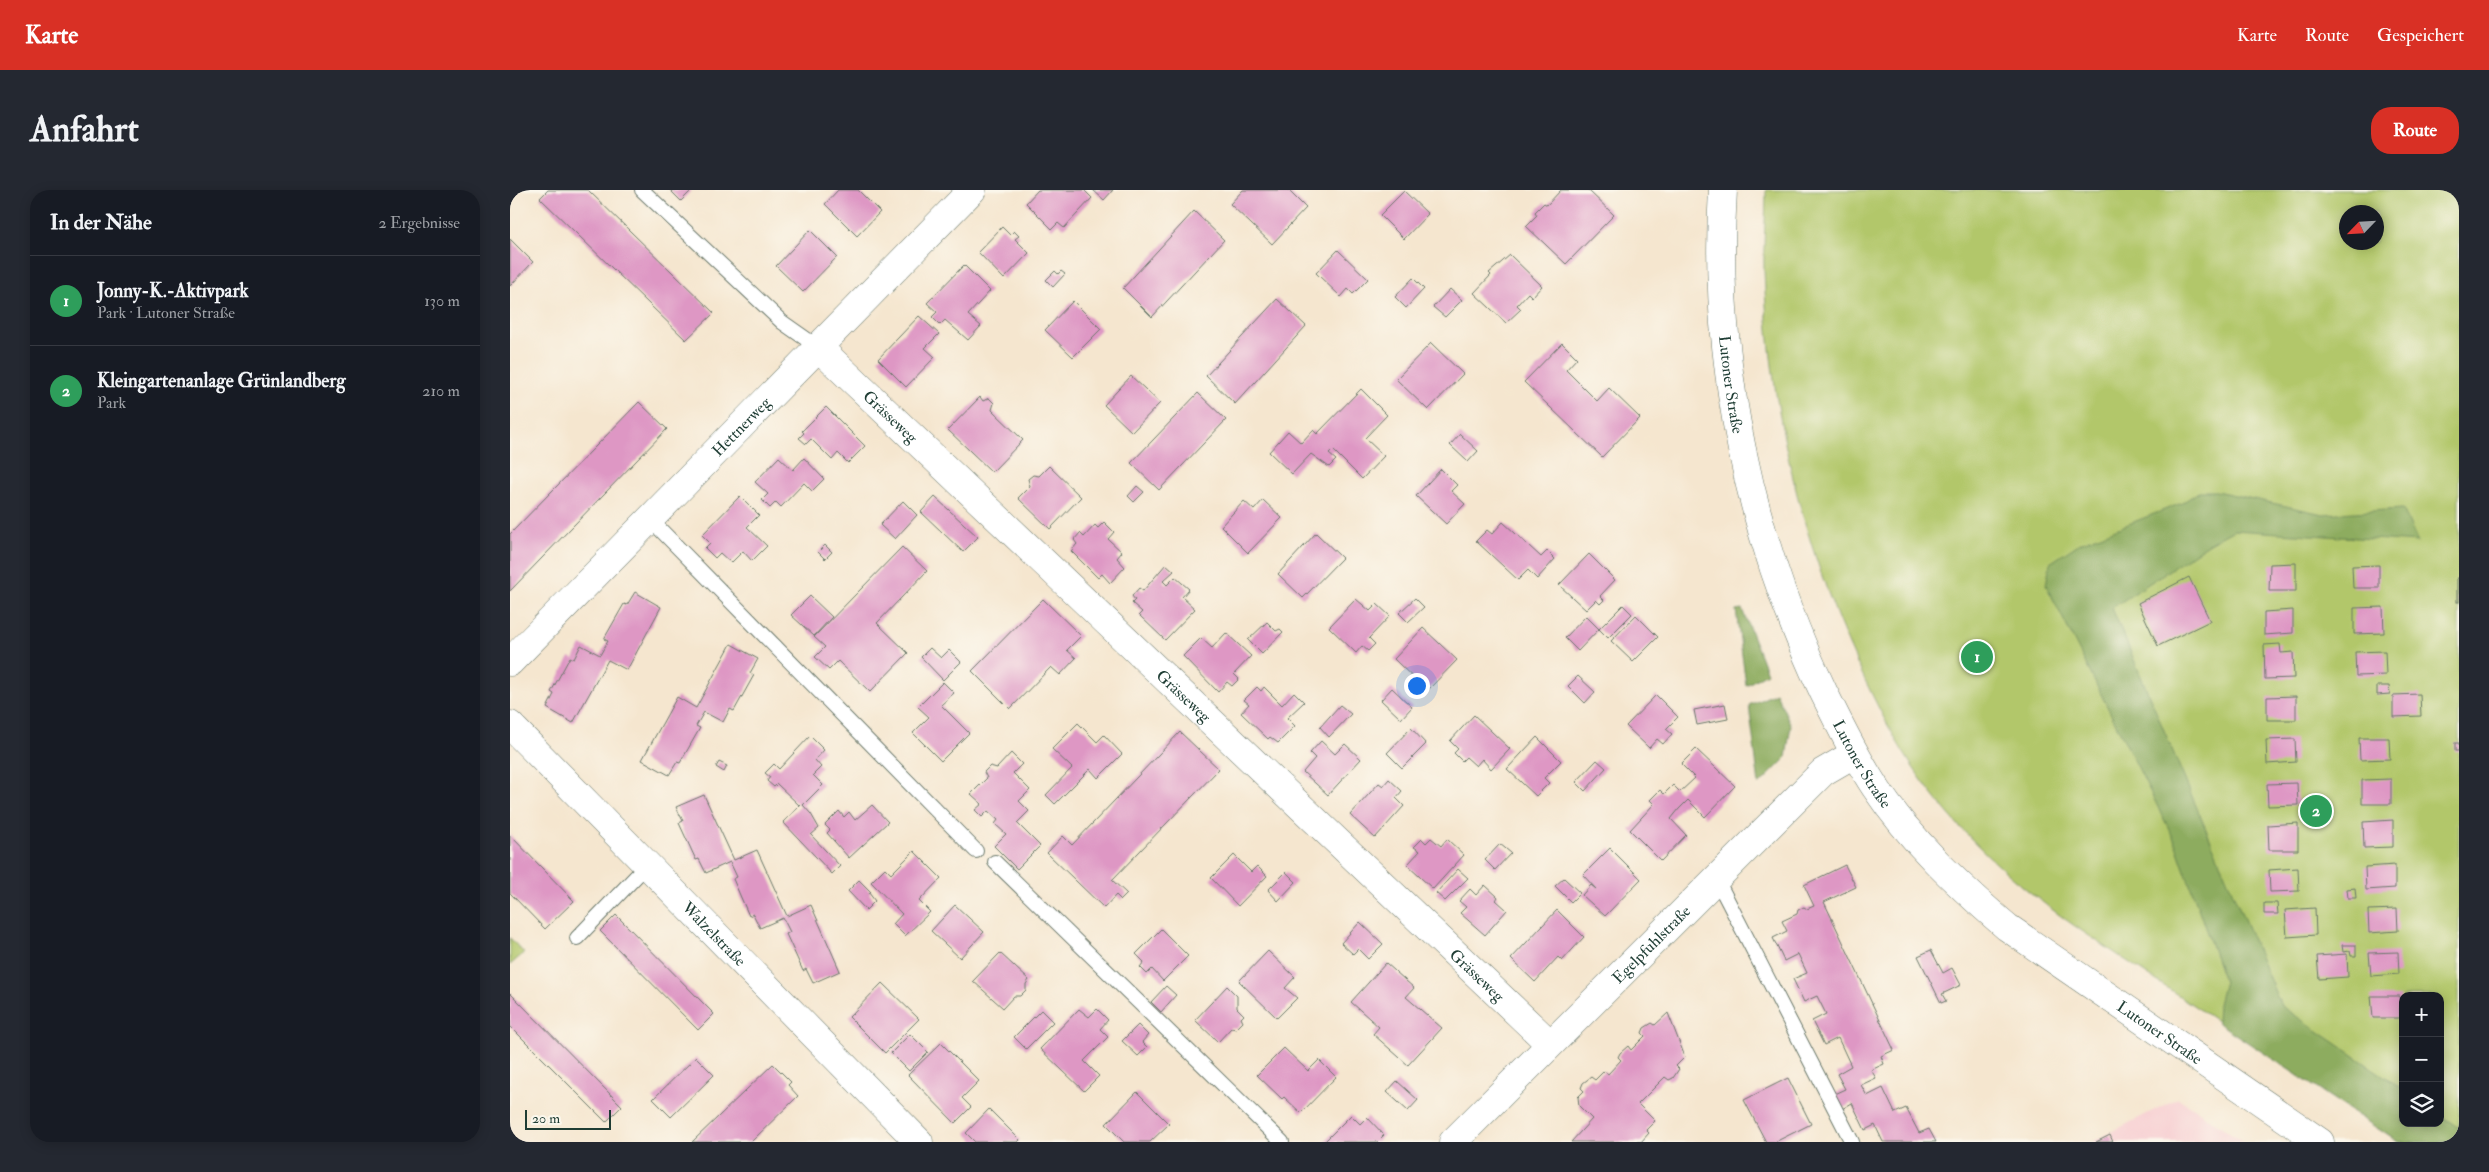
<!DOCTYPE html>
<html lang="de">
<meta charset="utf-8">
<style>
:root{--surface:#171b24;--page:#242831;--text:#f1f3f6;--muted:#9ea1a6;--line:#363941;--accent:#d93025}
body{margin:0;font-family:"IM FELL Double Pica",serif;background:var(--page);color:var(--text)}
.controls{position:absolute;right:15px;bottom:15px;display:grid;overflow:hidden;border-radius:10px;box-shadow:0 2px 12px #0003}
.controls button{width:45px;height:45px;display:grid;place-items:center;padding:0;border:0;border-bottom:1px solid var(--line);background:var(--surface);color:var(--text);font:25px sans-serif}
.compass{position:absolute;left:1829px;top:15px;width:45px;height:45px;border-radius:50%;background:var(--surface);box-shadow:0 2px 12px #0003;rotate:245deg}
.scale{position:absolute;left:15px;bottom:12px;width:86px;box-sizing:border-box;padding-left:5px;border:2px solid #1f3d34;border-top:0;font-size:14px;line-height:18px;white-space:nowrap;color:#1f3d34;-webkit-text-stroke:4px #fbf7ec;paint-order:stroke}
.you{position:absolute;left:906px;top:495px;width:18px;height:18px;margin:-12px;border:4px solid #fff;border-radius:50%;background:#1a73e8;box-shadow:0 0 0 8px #1a73e833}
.badge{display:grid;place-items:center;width:32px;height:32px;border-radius:50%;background:var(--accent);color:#fff;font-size:16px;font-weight:700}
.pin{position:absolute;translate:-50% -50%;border:2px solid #fff;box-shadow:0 1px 5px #0006}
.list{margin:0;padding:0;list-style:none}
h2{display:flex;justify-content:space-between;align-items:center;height:65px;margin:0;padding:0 20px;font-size:21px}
h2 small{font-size:16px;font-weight:400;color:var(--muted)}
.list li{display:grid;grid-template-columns:32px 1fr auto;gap:15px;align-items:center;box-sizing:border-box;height:90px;padding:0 20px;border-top:1px solid var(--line)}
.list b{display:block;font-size:19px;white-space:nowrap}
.list p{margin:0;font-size:16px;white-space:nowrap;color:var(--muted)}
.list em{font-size:16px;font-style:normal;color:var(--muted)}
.icon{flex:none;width:28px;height:28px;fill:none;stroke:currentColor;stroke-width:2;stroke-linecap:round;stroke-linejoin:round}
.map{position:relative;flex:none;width:1949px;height:952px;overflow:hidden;border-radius:20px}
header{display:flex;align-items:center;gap:30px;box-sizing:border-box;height:70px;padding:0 25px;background:var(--accent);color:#fff}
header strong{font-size:24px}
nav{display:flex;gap:28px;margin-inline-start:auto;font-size:18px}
.intro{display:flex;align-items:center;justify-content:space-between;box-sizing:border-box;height:120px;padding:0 30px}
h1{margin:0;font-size:35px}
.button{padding:12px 22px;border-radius:20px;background:var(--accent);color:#fff;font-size:18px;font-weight:700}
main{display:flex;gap:30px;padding:0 30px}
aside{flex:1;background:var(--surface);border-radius:20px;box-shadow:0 2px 12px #0003}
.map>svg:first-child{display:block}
.built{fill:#f7cfd2}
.green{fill:#b2c76b;stroke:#688250;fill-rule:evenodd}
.forest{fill:#8dac5f;stroke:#56744a}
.building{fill:#de97c4}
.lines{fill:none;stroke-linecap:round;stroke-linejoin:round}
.service-casing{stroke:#6a786a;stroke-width:16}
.minor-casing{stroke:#6a786a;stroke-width:29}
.tertiary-casing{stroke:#6a786a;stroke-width:29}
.service{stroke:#fff;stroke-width:14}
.minor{stroke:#fff;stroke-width:28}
.tertiary{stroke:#fff;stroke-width:28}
.labels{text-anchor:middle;stroke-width:4;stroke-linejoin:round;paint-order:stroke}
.street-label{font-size:16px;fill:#1f3d34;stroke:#fbf7ec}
</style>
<header>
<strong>Karte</strong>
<nav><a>Karte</a><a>Route</a><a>Gespeichert</a></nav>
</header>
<div class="intro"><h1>Anfahrt</h1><a class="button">Route</a></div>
<main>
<aside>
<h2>In der Nähe<small>2 Ergebnisse</small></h2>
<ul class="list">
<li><span class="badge" style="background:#2e9e5b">1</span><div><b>Jonny-K.-Aktivpark</b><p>Park · Lutoner Straße</p></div><em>130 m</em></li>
<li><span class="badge" style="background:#2e9e5b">2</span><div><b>Kleingartenanlage Grünlandberg</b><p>Park</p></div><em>210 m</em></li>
</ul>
</aside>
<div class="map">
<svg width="1949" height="952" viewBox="0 0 1949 952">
<rect width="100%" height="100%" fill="#fbf7ec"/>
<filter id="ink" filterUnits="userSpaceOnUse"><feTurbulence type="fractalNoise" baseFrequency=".02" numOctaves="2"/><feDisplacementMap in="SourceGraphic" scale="10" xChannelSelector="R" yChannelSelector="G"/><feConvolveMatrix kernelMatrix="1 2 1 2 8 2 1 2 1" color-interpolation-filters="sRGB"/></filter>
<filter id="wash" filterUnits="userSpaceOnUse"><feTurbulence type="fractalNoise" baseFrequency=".0096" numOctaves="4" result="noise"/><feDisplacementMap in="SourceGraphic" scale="20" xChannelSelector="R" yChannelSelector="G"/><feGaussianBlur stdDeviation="1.12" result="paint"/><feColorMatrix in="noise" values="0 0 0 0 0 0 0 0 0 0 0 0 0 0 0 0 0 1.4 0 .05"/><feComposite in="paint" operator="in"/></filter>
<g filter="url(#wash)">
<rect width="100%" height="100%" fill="#f5e6cf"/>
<polygon class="built" points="1668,908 1734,952 1582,952"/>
<g class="green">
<path d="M1256 0H1949V952H1888L1569 739C1509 697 1454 649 1411 589 1386 554 1366 514 1348 475 1291 351 1259 216 1254 80 1253 53 1256 27 1256 0ZM1836 22H1866V52H1836ZM1893 806H1930V933H1893Z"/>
<polygon points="0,748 14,763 0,775"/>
</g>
<g class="forest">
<polygon points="1690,301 1706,301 1813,324 1893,319 1908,352 1724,340 1700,353 1602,418 1771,816 1893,899 1893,933 1930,933 1930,925 1949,938 1949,952 1888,952 1707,832 1708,814 1714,791 1663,647 1536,395 1540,373 1570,353 1672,313"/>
<polygon points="1232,419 1257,483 1236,495 1226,420"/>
<polygon points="1266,503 1281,535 1276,568 1249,595 1239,515"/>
</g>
<g id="blocks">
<g class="building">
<polygon points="38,0 78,0 204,123 176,150 30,8"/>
<polygon points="160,0 182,0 171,11"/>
<polygon points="328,0 348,0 370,22 347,46 315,14"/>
<polygon points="528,0 574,0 582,8 554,38 548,33 542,39 516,13"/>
<polygon points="583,0 603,0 594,10"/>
<polygon points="733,0 778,0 796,18 762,54 720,14"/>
<polygon points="1051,0 1078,0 1104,25 1056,74 1016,36 1027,25 1025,22 1034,13 1037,15"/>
<polygon points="894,1 918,24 894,49 870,25"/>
<polygon points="684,21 714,50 642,127 613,98"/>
<polygon points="492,37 500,45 504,41 509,46 505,49 519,63 494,89 468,62"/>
<polygon points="300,40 327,67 293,102 266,76"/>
<polygon points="0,49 23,72 0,96"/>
<polygon points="828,60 858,89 843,104 838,99 831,107 806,83"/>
<polygon points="1000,65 1032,96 1022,107 1018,103 1007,115 1011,119 996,133 964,103 981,85 979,83"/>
<polygon points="454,75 480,101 458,125 471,136 458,150 435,130 430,135 422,127 427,122 417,113"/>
<polygon points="545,81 548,84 551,81 555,84 543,97 536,90"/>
<polygon points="903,88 914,99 896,118 885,107"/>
<polygon points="940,99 952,110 935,127 923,117"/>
<polygon points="767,109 796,136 725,214 696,186"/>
<polygon points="563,111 591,139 563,167 535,140"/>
<polygon points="409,126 429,144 415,158 425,167 396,197 368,169"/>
<polygon points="921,153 953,184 918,220 886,189"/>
<polygon points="1052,153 1067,168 1056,180 1087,211 1099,198 1130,228 1092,267 1014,192"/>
<polygon points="621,186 650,213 622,242 594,215"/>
<polygon points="851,199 877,225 855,248 874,266 852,289 823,260 819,264 826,270 819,277 801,264 782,284 759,262 778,241 791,253 803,240 807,244"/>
<polygon points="688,203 716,230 649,300 621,273"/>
<polygon points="470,207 473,211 479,208 484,213 482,220 513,250 482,282 438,240"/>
<polygon points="129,212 157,239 0,401 0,344"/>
<polygon points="316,217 355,256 338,273 328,263 322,270 301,249 296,254 289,248 294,243 292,241"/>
<polygon points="950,244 968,261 958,272 940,255"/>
<polygon points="269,267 283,280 294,268 314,289 302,301 294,293 271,317 266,312 260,318 252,310 258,304 245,292"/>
<polygon points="539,276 571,307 540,339 508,308 520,296 518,289 523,285 529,286"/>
<polygon points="931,279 947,295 941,301 955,314 936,334 906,306"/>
<polygon points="627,296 634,302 624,312 618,306"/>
<polygon points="230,306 249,325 237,337 257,356 242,371 233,361 221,373 210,363 205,368 195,358 200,353 192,345"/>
<polygon points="425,307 468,347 453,362 411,322"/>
<polygon points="753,310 772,328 738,363 711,336 734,311 744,320"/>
<polygon points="393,311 407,325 385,349 370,335"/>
<polygon points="594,332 604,342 598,349 612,362 607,368 615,377 600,393 592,384 588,388 561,361 567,354 564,350 570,343 574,347 585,335 588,338"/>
<polygon points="993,332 1031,367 1037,361 1045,369 1027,389 1018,380 1008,390 966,351 977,340 982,344"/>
<polygon points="806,343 832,368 793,408 768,384"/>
<polygon points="315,355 322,362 315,369 308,362"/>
<polygon points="392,357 417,381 367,433 398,463 360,502 328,471 319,480 305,467 315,457 304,447"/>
<polygon points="1079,364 1105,390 1090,406 1094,410 1090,414 1086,410 1076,420 1049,395"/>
<polygon points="1786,373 1786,401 1759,401 1760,374"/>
<polygon points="656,374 664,381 653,391 657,395 665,387 679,399 672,407 685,419 655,450 629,425 632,422 622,413 625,410 622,406 629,398 633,401"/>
<polygon points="1869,375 1869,398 1843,398 1842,376"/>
<polygon points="1679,387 1700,431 1648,456 1628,413"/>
<rect x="1947" y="388" width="2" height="24"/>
<polygon points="125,402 151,417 117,480 98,470 63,533 37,518 44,504 41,502 60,467 64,469 71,455 90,465 98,451 94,449 114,414 117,415"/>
<polygon points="300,406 322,427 304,446 281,425"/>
<polygon points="905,408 914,417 898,432 889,423"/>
<polygon points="533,409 571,446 557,460 566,468 550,485 541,477 500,519 462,481"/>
<polygon points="846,409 860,421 867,414 880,426 859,448 865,454 858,461 852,456 846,463 819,437"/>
<polygon points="1113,415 1122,424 1098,448 1089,439"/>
<polygon points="1873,417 1874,443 1844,444 1844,418"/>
<polygon points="1783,420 1783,443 1754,445 1754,422"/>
<polygon points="1126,425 1148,447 1123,472 1101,451"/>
<polygon points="1076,426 1089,439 1068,461 1055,448"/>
<polygon points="757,432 766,441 770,439 773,442 752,464 738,450"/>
<polygon points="913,438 947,470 917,501 884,469"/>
<polygon points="716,443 741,466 724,484 729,489 722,496 717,492 708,502 673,466 691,448 702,458"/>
<polygon points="221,454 248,469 240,483 244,485 224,521 220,519 213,532 194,522 186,536 190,538 170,573 167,572 159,585 132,570 167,507 186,518"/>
<polygon points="1770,454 1771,463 1783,462 1784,488 1755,489 1754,455"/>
<polygon points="420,458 431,468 439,460 451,472 433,490 411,467"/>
<polygon points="1875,461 1876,485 1846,486 1845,462"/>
<polygon points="1068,486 1085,502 1075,513 1058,496"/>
<polygon points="433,492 444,503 431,515 459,543 431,571 403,543 419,527 408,517"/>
<polygon points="1867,496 1879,496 1880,504 1867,505"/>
<polygon points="747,497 751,501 754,497 772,515 784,502 794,512 777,528 785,536 768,553 760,547 758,549 731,523 739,514 734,510"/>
<polygon points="882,498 902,517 891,529 871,510"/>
<polygon points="1910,504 1911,526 1883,527 1883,505"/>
<polygon points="1146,505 1168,527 1156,539 1162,544 1153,554 1147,549 1139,558 1116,536"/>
<polygon points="1786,506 1786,530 1757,530 1757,507"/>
<polygon points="1215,514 1218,529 1187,535 1184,520"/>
<polygon points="830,515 841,524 819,547 810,537"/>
<polygon points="964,525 1000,559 981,579 972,569 966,576 956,567 952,571 944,563 948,559 940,551"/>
<polygon points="568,533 587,552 594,545 612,564 588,588 580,579 545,614 536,605 562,578 542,559"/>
<polygon points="901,538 916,554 892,578 877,563"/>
<polygon points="670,542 709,579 602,690 617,704 611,710 606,705 594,718 537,663 553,646 562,655"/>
<polygon points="300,546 314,560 305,570 311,577 303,585 313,595 293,615 301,624 309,638 301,645 330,676 322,684 273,632 290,616 267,594 264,597 257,591 260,587 255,583 264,574 269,579"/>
<polygon points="1027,547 1051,571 1034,588 1039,593 1026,606 997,579"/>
<polygon points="1849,548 1879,548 1880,569 1850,570"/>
<polygon points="1785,549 1786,572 1757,574 1756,550"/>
<polygon points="811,551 825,564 835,554 851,569 818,605 793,582 805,568 800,563"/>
<rect x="1945" y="553" width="4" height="8"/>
<polygon points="1186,559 1225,596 1195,627 1178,610 1169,619 1161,629 1176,645 1151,671 1120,640 1144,614 1140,610 1150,600 1154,604 1163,595 1170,602 1185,588 1171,574"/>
<polygon points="501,563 512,574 503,583 520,600 509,611 519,621 507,633 530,656 507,679 484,656 496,644 485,634 488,630 478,621 472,627 465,620 472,614 461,604 477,588 474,582 480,576 487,578"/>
<polygon points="1087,570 1096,578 1075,601 1066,592"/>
<polygon points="209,572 217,576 214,582 206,577"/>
<polygon points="879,589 892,601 886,608 894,616 865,648 840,625 869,593 873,596"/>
<polygon points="1881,589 1881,614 1852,614 1852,590"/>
<polygon points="1787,593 1788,615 1758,616 1757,594"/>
<polygon points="194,605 224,670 247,660 277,726 301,715 330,781 303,793 296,779 293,781 276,744 280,742 273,728 250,738 243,724 239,726 223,689 227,687 220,672 196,683 189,669 186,670 169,633 173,631 166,617"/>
<polygon points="362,615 378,632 339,668 317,643 320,640 315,635 329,621 334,627 339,622 345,630"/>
<polygon points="1883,630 1883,657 1854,658 1853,632"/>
<polygon points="1788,633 1788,660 1759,660 1758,635"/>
<polygon points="0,645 64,711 35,739 0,703"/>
<polygon points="921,648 931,656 937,649 954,665 923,699 897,675 910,661 904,657 912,649 916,653"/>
<polygon points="990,654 1001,663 985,680 975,670"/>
<polygon points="1100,658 1131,689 1095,726 1072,705 1081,695 1086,699 1073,685"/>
<polygon points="404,661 431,688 409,711 420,722 395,746 383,734 392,724 361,692 375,678 381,684"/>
<polygon points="724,665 741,682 747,676 757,686 728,716 701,688"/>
<polygon points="1335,675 1346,697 1314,712 1384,860 1371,866 1374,874 1361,880 1366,888 1351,895 1357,906 1373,898 1385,923 1396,918 1409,943 1419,939 1426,952 1373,952 1365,935 1355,940 1342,913 1332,919 1324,904 1335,899 1327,884 1341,876 1328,848 1314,855 1302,831 1316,824 1307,806 1294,812 1283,789 1297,783 1288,764 1274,771 1263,748 1277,741 1272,731 1287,724 1288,720 1294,717 1297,719 1304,716 1294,695"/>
<polygon points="1885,675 1885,698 1856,700 1855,677"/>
<polygon points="1788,678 1789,701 1760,702 1759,680"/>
<polygon points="948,679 958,688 935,711 926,703"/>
<polygon points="776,682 786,692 768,711 758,700"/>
<polygon points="1054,688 1070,703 1061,712 1045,696"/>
<polygon points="349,690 361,702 359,703 365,711 356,720 338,701"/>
<polygon points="975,695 988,707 986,710 997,720 975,745 950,723 956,717 949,711 960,699 966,705"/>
<polygon points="1845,698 1846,708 1838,708 1837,699"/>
<polygon points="1754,713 1767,713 1768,724 1754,724"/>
<polygon points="445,715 474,742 450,768 421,741"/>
<polygon points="1805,718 1806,745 1777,747 1775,720"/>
<polygon points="1887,719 1888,741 1859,743 1858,720"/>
<polygon points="1047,720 1074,747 1052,771 1048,767 1025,792 1001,769"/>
<polygon points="106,725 204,824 188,840 90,741"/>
<polygon points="850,732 873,754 858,769 848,759 843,764 831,753"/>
<polygon points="651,739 678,766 653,791 642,779 637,784 630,777 634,772 626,764"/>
<polygon points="1832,755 1846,755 1846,766 1841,766 1840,761 1833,762"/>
<polygon points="1421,760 1433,783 1442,778 1451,795 1432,804 1436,811 1431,813 1408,766"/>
<polygon points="758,761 785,787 775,798 787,808 767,828 729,791"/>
<polygon points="1888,762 1889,784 1861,786 1859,763"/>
<polygon points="490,763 519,790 516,794 516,800 510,806 504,806 493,818 463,791"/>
<polygon points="1837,764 1838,787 1809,789 1807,766"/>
<polygon points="876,773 904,798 896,807 932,838 898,875 863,844 869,837 841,812"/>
<polygon points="372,793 409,829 375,863 339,827"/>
<polygon points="656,796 666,805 651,822 641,812"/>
<polygon points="717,796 727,806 727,818 734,825 731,828 733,832 726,839 721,838 708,852 685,830"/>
<polygon points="0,803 112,916 96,932 0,836"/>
<polygon points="1861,806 1890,806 1890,828 1863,828"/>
<polygon points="569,819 579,827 587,819 598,830 590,839 598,847 574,871 589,886 574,901 530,859"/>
<polygon points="531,820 543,832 516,859 504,847"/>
<polygon points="1158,823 1175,867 1166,876 1169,879 1163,888 1159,890 1155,887 1128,914 1145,931 1136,940 1139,943 1131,952 1061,952 1082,929 1069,916 1068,907 1074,901 1071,898 1073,893 1081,887 1085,890 1094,881 1098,884 1111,870 1108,867 1110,863 1118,856 1121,860 1135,846 1132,843 1134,838 1142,833 1145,835"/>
<polygon points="628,835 638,845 632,852 637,857 628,866 612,851"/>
<polygon points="400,844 418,862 399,881 381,863"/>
<polygon points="431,853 469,891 452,908 461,917 445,933 398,885"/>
<polygon points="774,858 798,881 809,870 826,887 791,923 774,907 772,909 747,885"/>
<polygon points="186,867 204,885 161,927 143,909"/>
<polygon points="263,874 281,892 278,895 288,906 241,952 182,952"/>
<polygon points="1278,888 1301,934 1265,952 1256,952 1234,910"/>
<polygon points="887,891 908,910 898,921 877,902"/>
<polygon points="627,902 659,934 640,952 614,952 596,934"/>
<polygon points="479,919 510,950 508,952 465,952 456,943"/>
<polygon points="841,925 850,934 857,927 874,945 867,952 814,952"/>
<polygon points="1600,945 1603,952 1586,952"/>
</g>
</g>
</g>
<g filter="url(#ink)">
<use href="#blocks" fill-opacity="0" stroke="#6a786a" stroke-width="1"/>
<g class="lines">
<g class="service-casing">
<g id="service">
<polyline points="132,0 272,132 309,158"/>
<polyline points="140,329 466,661"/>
<polyline points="485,672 772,952"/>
<polyline points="1206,688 1342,952"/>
<polyline points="67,748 137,675"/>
</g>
</g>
<g class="minor-casing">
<g id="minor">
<path id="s1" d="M309 158 1039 853"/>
<path id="s2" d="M0 472 462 0"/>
<path id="s3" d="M0 535 409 952"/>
<path id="s4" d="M943 952 1313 582 1344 564"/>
</g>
</g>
<g class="tertiary-casing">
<g id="tertiary">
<path id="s5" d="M1213 0C1202 172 1240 348 1314 503 1330 535 1345 567 1365 597 1401 651 1448 695 1497 737L1810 952"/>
</g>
</g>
<use href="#service" class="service"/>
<use href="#minor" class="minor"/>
<use href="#tertiary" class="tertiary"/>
</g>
</g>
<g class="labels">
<g class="street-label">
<text dy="6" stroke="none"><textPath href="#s5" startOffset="195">Lutoner Straße</textPath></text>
<text dy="6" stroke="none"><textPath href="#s1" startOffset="99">Grässeweg</textPath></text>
<text dy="6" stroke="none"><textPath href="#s2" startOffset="330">Hettnerweg</textPath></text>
<text dy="6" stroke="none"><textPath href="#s1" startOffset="504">Grässeweg</textPath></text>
<text dy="6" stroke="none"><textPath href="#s5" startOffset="599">Lutoner Straße</textPath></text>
<text dy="6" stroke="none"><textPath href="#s3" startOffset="292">Walzelstraße</textPath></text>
<text dy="6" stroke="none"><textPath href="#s4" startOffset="280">Egelpfuhlstraße</textPath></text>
<text dy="6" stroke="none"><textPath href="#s1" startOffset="909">Grässeweg</textPath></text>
<text dy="6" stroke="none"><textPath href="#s5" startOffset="1004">Lutoner Straße</textPath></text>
</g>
</g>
</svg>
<div class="controls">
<button>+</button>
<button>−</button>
<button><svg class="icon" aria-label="layers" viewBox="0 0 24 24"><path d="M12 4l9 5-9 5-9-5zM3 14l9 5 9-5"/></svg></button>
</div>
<svg class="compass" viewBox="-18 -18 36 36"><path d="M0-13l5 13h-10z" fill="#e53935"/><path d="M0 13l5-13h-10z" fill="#9ea1a6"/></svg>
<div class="scale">20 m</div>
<div class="you"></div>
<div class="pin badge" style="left:1467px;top:467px;background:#2e9e5b">1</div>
<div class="pin badge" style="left:1806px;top:621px;background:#2e9e5b">2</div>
</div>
</main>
